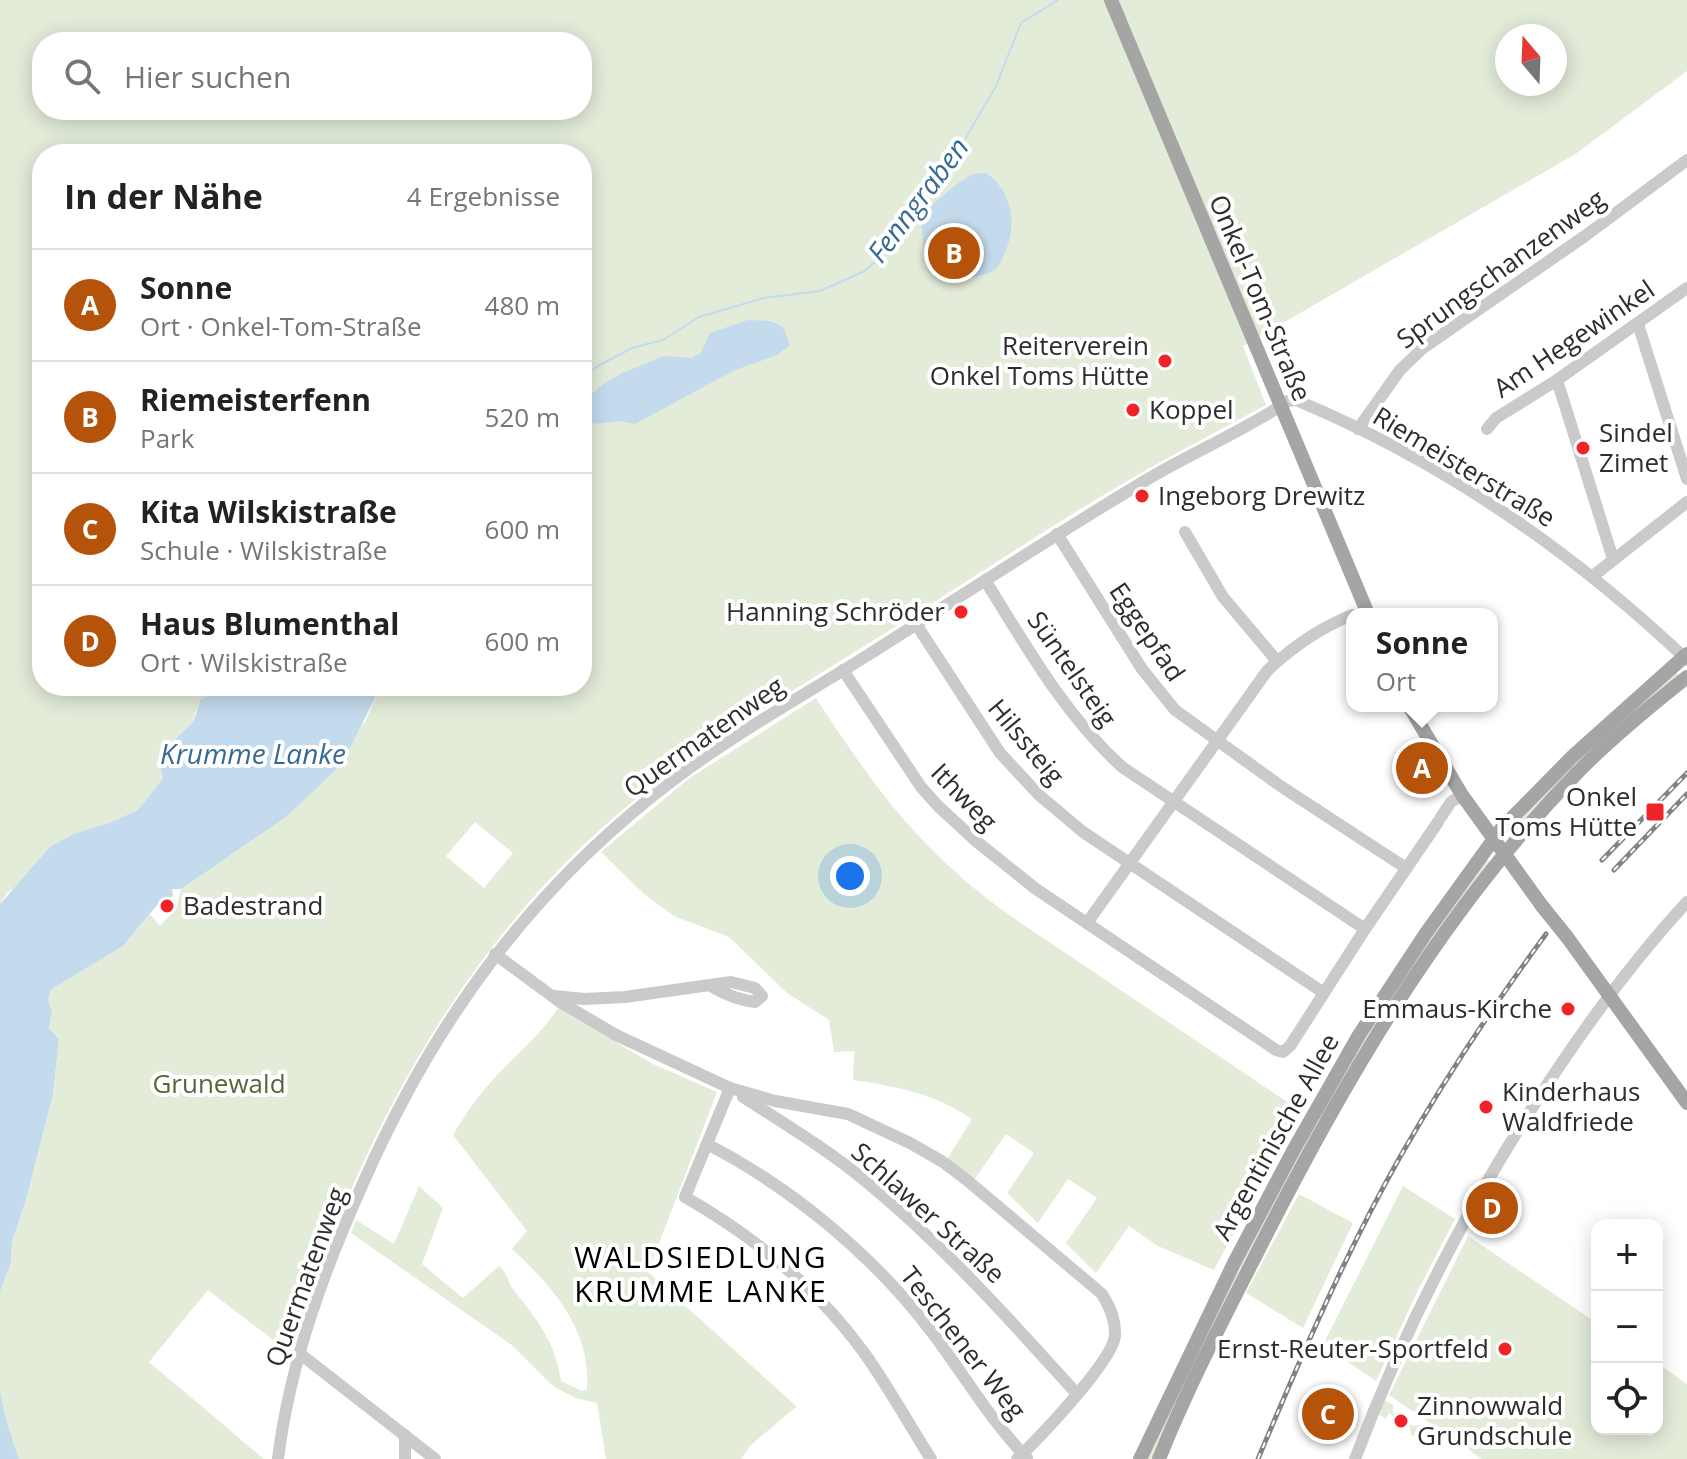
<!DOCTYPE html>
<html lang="de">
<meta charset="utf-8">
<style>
:root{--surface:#fff;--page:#f6f6f6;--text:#222;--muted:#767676;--line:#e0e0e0;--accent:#b45309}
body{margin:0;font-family:"Open Sans",sans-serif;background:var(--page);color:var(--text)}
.controls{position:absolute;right:24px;bottom:24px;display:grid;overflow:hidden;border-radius:16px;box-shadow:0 4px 20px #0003}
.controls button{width:72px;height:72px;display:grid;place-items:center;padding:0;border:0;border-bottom:2px solid var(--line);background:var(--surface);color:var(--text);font:40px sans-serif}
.compass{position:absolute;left:1495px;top:24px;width:72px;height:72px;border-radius:50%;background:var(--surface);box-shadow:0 4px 20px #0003;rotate:341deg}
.you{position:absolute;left:850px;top:876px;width:28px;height:28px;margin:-20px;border:6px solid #fff;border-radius:50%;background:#1a73e8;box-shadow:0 0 0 12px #1a73e833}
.badge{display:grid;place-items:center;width:52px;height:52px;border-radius:50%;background:var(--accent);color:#fff;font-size:26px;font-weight:700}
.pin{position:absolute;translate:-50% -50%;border:4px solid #fff;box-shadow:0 2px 8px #0006}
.popup{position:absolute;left:1346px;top:608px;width:152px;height:104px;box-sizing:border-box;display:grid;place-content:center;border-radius:16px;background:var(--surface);filter:drop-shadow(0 2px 6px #0005);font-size:26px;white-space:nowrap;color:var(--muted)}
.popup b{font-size:30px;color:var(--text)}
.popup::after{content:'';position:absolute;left:50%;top:100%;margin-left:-16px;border:16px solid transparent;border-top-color:var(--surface)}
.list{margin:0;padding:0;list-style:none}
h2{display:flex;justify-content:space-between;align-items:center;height:104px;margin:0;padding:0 32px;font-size:34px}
h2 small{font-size:26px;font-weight:400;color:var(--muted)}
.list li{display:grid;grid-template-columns:52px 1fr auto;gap:24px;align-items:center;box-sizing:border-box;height:112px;padding:0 32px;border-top:2px solid var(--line)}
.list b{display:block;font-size:30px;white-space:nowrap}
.list p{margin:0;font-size:26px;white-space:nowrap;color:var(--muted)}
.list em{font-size:26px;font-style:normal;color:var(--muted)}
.icon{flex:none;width:44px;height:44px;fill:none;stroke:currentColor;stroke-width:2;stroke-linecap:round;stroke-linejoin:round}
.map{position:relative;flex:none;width:1687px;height:1459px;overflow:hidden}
.search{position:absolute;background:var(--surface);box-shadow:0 4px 20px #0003;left:32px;top:32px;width:560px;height:88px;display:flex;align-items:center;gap:20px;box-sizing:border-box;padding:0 28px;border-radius:32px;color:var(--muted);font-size:30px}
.panel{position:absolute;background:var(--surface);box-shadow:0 4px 20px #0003;left:32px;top:144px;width:560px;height:552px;border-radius:32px}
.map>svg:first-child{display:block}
.green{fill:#e2ecd9;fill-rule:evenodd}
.water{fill:#c4dbed}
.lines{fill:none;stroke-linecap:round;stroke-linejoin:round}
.stream{stroke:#c4dbed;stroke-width:2}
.minor{stroke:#cacaca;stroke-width:12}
.major{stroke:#a5a5a5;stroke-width:14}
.rail-casing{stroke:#828282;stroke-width:5}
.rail{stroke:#fff;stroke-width:2;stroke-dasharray:6;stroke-linecap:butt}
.major-bridge{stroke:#a5a5a5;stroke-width:14}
.poi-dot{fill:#f12228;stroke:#fff;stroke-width:3}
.labels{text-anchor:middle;stroke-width:8;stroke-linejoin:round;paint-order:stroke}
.street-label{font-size:26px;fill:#2d2d2d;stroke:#fff}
.poi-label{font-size:26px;fill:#2d2d2d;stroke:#fff;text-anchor:start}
.park-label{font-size:26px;fill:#4d6b38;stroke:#fff}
.water-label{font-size:28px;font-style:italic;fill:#366b94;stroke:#fff}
.quarter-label{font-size:30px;letter-spacing:2px;fill:#000;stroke:#fff}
</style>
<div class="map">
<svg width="1687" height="1459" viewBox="0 0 1687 1459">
<rect width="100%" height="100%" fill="#fff"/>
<g class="green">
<path d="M0 0H1687V71L1577 153 1243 346 1266 405C1227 426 1187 447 1148 469 1060 519 976 576 890 630 805 684 716 734 637 798 462 939 357 1142 290 1353L208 1290 149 1362 264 1459H19L5 1416 0 1390V1292L11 1263 12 1242 26 1200 53 1094 59 1039 49 1028 52 1011 48 1001 49 990 123 946 150 914 160 926 176 909 181 889 215 865 365 722 381 686H582V154H42V686H221L214 694 208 695 195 712 193 722 158 756 163 778 138 810 109 823 7 893 0 904ZM1507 36H1555V84H1507ZM42 42H582V110H42ZM475 822 513 853 484 888 446 856Z"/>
<polygon points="1675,671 1681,676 1512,838 1507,831 1554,783"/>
<path d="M816 698C875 789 922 853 1012 917L1299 1110 1214 1270 1158 1246 1129 1226 1096 1273 1066 1243 1097 1198 1068 1179 1038 1223 1007 1193 1034 1153 1006 1134 974 1180 946 1161 972 1119C933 1093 899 1087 853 1080L854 1051 834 1052 829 1020 787 993 729 937 674 916 645 895 601 852 688 779Z"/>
<polygon points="1486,857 1491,863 1322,1120 1317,1118 1367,1031"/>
<path d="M558 1008 653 1064 717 1092 648 1272 795 1405 796 1407 752 1444 741 1459H606L597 1403 575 1398 553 1386 513 1346 351 1233 356 1220 394 1244 419 1186 443 1208 422 1264 463 1298 499 1266C509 1274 507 1283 515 1292 538 1320 556 1344 561 1381L582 1391 587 1389C591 1329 553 1287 512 1249L527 1231 453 1135C466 1113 480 1093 498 1074 519 1052 541 1034 558 1008Z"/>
<polygon points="1313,1125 1318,1128 1152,1459 1146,1459 1214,1312"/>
<polygon points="1403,1186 1455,1219 1417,1292 1376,1381 1323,1345"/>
<polygon points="1299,1194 1353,1223 1303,1328 1246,1293"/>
<polygon points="1468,1236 1597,1323 1597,1429 1657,1429 1657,1363 1687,1384 1687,1459 1482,1459 1389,1395"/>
<polygon points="1384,1400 1393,1405 1393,1412 1412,1426 1421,1425 1422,1429 1417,1435 1411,1436 1410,1428 1389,1413 1386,1419 1378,1414"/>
</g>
<g class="water">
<path d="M986 173C1012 191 1017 222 1006 250 1002 258 1000 267 993 271 982 277 968 277 956 279L929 257 924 250 921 221 927 209 954 186 972 174Z"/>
<polygon points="748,320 770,321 783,327 790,345 777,355 735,370 635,424 619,421 594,424 582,411 587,398 602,385 622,373 664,356 692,358 701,352 710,333"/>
<polygon points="221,686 381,686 342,764 287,816 181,889 172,889 173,896 158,904 123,946 50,990 48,1001 52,1011 49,1028 59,1039 53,1094 26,1200 12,1242 11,1263 0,1292 0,904 50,847 74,834 109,823 138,810 163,778 158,756 193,722 201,699 214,694"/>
<polygon points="0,1390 5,1416 19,1459 0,1459"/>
</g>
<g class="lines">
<polyline class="stream" points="582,378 598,366 632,348 663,340 699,317 764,298 820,291 865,271 888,250 904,215 921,187 964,141 996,86 1021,23 1058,0"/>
<g class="minor">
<polyline points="1638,324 1687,479"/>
<polyline points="1557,380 1613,559"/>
<polyline points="1358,429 1400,370 1423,348 1585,236 1687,160"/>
<polyline points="1487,429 1496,418 1557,380 1687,288"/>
<polyline points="1185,532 1223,597 1277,661"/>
<polyline points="1057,534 1142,669 1175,710 1282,787 1406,868"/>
<polyline points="1593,576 1687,502"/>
<path d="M985 580C1026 646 1064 714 1122 767L1365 929"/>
<polyline points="916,624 1000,753 1039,795 1083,832 1324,993"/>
<polyline points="843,670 921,787 938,806 976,841 1036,889 1276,1050 1283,1052 1290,1046 1365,929 1438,822"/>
<polyline points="1441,817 1451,802 1462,795"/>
<path d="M1087 923 1267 671C1292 647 1320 628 1352 615"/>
<path d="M495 954 560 1002 616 1035 730 1088 775 1101 848 1114 910 1143 943 1162 968 1181 1102 1294C1110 1307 1116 1320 1115 1336 1112 1362 1038 1439 1017 1459"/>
<path d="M554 996 584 999 625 997 731 982 755 988 762 996 755 1002C738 1000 726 995 711 986"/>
<path d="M730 1088 685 1197C755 1237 818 1289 865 1354 889 1388 909 1424 931 1459"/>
<path d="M743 1097C785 1124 830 1151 869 1184 945 1247 1011 1321 1077 1394"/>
<path d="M707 1144C792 1188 873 1255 931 1331 963 1373 990 1420 1027 1458"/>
<polyline points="299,1353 435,1459"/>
<path d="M278 1459C290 1362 324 1270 364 1181 437 1016 535 883 680 775 739 731 806 694 868 655 961 596 1053 536 1148 479 1193 452 1244 431 1288 401L1296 400C1442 461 1572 551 1687 660"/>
<polyline points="405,1459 405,1435"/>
<path d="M1355 1459C1399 1342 1454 1233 1520 1127 1570 1047 1623 971 1687 902"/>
</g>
<g class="major">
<polyline points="1111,0 1368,614"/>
<polyline points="1409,706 1462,795 1542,906"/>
<polyline points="1567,937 1687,1103"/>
<polyline points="1140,1459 1234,1263 1293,1151 1359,1035 1426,933 1501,829 1573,756 1687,654"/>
<path d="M1159 1459C1188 1386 1225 1316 1261 1245 1346 1077 1444 909 1577 773 1611 738 1649 707 1687 677"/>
</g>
<g class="rail-casing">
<g id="rail">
<polyline points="1602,860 1687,773"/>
<polyline points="1614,870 1687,794"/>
<path d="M1258 1459C1301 1357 1345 1254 1400 1157 1444 1080 1493 1006 1546 934"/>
</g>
</g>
<use href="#rail" class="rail"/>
<polyline class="major-bridge" points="1542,906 1567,937"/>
</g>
<g class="poi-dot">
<circle cx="1165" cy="361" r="8"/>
<circle cx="1133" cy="410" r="8"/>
<circle cx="1583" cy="448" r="8"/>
<circle cx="1142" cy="496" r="8"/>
<circle cx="961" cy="612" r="8"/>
<rect x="1645" y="802" width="20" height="20" rx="4"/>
<circle cx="167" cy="906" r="8"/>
<circle cx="1568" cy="1009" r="8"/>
<circle cx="1486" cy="1107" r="8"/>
<circle cx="1505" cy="1349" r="8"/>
<circle cx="1401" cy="1421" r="8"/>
</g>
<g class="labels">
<g class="street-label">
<text transform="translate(1501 269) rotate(-36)" y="9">Sprungschanzenweg</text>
<text transform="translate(1260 298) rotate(67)" y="9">Onkel-Tom-Straße</text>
<text transform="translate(1574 339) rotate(-34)" y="9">Am Hegewinkel</text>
<text transform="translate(1464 467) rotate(31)" y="9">Riemeisterstraße</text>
<text transform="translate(1147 632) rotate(56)" y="9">Eggepfad</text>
<text transform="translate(1072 669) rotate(55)" y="9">Süntelsteig</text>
<text transform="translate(704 737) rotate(-35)" y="9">Quermatenweg</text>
<text transform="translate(1026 742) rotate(50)" y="9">Hilssteig</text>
<text transform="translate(964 797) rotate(46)" y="9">Ithweg</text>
<text transform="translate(1276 1137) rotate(-61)" y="9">Argentinische Allee</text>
<text transform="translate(928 1213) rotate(42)" y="9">Schlawer Straße</text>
<text transform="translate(306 1277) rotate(-70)" y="9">Quermatenweg</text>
<text transform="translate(963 1343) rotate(52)" y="9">Teschener Weg</text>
</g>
<g class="poi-label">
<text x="1149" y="355" text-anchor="end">Reiterverein<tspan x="1149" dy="30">Onkel Toms Hütte</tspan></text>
<text x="1149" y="419">Koppel</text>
<text x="1599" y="442">Sindel<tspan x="1599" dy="30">Zimet</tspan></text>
<text x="1158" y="505">Ingeborg Drewitz</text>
<text x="945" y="621" text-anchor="end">Hanning Schröder</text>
<text x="1637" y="806" text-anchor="end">Onkel<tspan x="1637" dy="30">Toms Hütte</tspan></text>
<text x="183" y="915">Badestrand</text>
<text x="1552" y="1018" text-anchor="end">Emmaus-Kirche</text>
<text x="1502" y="1101">Kinderhaus<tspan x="1502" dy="30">Waldfriede</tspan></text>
<text x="1489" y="1358" text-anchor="end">Ernst-Reuter-Sportfeld</text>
<text x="1417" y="1415">Zinnowwald<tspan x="1417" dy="30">Grundschule</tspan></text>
</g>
<g class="park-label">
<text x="219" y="1093">Grunewald</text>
</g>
<g class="water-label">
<text transform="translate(918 200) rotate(-53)" y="10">Fenngraben</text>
<text x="253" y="764">Krumme Lanke</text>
</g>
<g class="quarter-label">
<text x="701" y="1268">WALDSIEDLUNG<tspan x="701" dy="34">KRUMME LANKE</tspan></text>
</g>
</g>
</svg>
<div class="controls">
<button>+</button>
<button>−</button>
<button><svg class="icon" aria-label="locate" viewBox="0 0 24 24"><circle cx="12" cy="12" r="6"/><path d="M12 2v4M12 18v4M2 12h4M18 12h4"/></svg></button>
</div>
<svg class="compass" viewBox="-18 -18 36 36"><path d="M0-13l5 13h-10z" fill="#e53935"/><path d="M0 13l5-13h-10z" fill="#767676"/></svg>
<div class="you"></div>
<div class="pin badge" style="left:1422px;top:768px">A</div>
<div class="popup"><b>Sonne</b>Ort</div>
<div class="pin badge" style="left:954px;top:253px">B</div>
<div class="pin badge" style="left:1328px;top:1414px">C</div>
<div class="pin badge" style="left:1492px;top:1208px">D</div>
<div class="search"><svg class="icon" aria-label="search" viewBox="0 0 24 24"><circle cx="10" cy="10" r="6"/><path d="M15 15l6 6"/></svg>Hier suchen</div>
<section class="panel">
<h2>In der Nähe<small>4 Ergebnisse</small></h2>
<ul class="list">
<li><span class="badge">A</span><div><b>Sonne</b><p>Ort · Onkel-Tom-Straße</p></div><em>480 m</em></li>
<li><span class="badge">B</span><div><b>Riemeisterfenn</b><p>Park</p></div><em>520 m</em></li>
<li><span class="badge">C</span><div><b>Kita Wilskistraße</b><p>Schule · Wilskistraße</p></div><em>600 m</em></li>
<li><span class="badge">D</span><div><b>Haus Blumenthal</b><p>Ort · Wilskistraße</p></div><em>600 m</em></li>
</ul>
</section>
</div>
